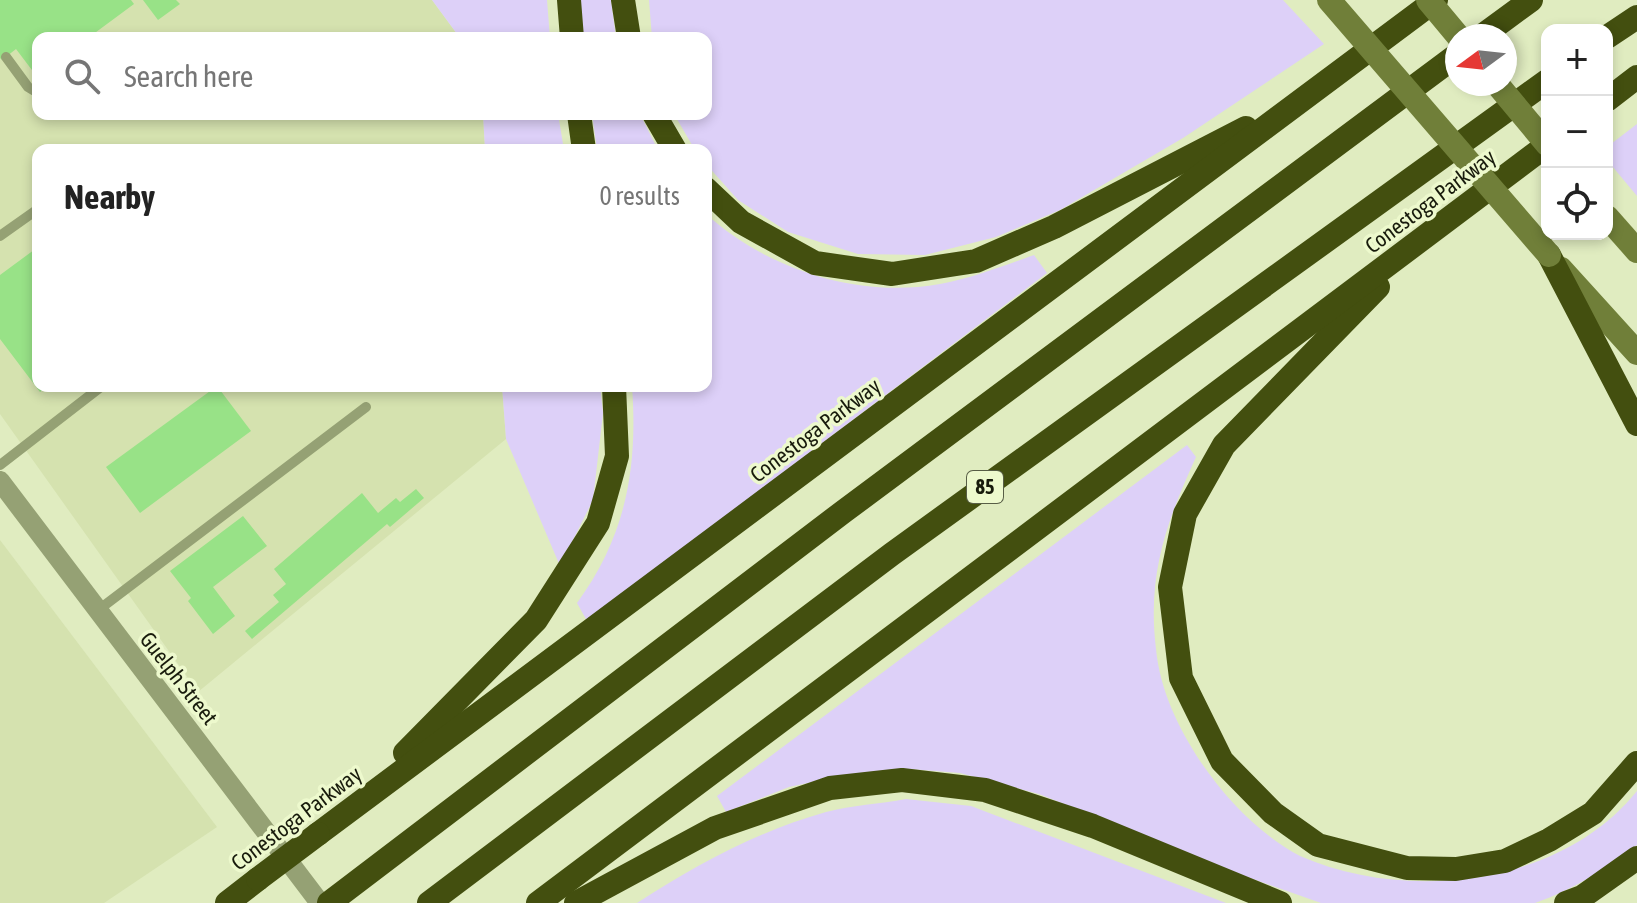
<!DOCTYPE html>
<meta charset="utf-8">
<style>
:root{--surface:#fff;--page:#f6f6f6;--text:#222;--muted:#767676;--line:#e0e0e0}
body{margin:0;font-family:"Asap Condensed",sans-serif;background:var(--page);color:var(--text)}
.controls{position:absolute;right:24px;top:24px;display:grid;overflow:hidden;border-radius:16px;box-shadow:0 4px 12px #0003}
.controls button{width:72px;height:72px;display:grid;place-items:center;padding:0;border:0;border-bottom:2px solid var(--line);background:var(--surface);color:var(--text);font:40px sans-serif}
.compass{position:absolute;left:1445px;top:24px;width:72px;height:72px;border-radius:50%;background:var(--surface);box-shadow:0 4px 12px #0003;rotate:255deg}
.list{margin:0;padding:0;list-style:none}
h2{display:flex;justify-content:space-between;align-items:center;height:104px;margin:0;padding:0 32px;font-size:34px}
h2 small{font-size:26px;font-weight:400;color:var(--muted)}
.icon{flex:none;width:44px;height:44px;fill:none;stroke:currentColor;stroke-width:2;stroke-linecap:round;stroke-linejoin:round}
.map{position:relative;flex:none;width:1637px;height:903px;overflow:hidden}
.search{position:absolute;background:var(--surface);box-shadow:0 4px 12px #0003;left:32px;top:32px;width:680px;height:88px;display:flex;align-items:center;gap:20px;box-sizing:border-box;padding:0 28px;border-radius:16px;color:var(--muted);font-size:30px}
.panel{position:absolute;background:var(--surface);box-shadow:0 4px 12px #0003;left:32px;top:144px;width:680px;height:248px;border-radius:16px}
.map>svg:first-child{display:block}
.built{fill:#d5e2af}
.green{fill:#ddd0f8}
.building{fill:#98e287}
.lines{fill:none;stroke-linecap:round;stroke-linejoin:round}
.lane{stroke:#95a174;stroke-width:10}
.street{stroke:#95a174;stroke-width:20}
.secondary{stroke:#707f39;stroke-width:24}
.highway{stroke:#434f0f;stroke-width:24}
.secondary-bridge{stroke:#707f39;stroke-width:24}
.highway-bridge{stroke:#434f0f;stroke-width:24}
.labels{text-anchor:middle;stroke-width:7;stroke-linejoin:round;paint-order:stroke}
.shield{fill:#edf9cd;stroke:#585e46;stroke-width:2}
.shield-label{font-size:20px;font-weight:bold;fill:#181b0c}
.street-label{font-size:22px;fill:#181b0c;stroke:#edf9cd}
</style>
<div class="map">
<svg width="1637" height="903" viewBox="0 0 1637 903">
<rect width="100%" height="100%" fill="#e0ecc0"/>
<g class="built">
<polygon points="0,0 432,0 460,38 38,38 38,114 483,114 485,150 38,150 38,386 502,386 506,439 198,692 0,414"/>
<polygon points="0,540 217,827 104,903 0,903"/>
</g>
<g class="green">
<polygon points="432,0 547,0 550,38 460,38"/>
<polygon points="580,0 611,0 616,38 581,38"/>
<polygon points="649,0 1283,0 1324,44 1183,138 1060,210 996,237 925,255 858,254 788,232 738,200 706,164 706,150 695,150 674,114 706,114 706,38 652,38"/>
<polygon points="483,114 558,114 564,150 485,150"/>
<polygon points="592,114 640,114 658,150 597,150"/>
<polygon points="1637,124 1637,196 1607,160 1607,147"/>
<path d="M706 214C767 269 857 299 940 284 972 278 1003 266 1034 255L1047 273 587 621 577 603C626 536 638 468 632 386H706Z"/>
<polygon points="502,386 600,386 603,413 593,500 560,566 506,439"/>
<path d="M1187 445 1196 457C1166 523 1147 575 1156 649 1160 690 1178 727 1200 761 1226 799 1259 834 1300 856 1407 903 1561 886 1637 791V845C1605 869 1573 890 1535 903H1321L1247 877 1039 794 960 773 910 769 845 775 789 787 726 812 717 796Z"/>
<path d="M906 799 971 806 1226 903H637C696 865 758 831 826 812 852 805 880 804 906 799Z"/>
</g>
<g class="building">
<polygon points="0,0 131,0 134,4 88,38 38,38 38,78 16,49 2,60 0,58"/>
<polygon points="143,0 176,0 180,4 158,20"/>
<polygon points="38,247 38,386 47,386 40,392 0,339 0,275"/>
<polygon points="217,386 251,431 140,513 106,467"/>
<polygon points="416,489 424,498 390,527 387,524 252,639 245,631 279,602 273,595 286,584 274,569 362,493 378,513 396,498 400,502"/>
<polygon points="243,516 267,546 213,587 235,616 213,634 188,601 191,598 170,571"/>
</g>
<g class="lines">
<g class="lane">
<polyline points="6,57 28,87 38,93"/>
<polyline points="0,236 38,209"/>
<polyline points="0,465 102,386"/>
<polyline points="97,611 366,407"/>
</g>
<polyline class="street" points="0,481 320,903"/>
<g class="secondary">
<polyline points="1607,217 1637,251"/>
<polyline points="1561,269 1637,353"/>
</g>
<g class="highway">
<polyline points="569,0 572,38"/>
<polyline points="623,0 629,38"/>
<polyline points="1482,36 1531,0"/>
<polyline points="1607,37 1637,17"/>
<polyline points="1607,100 1637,77"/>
<polyline points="579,114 584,150"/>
<polyline points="654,114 675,150"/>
<polyline points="706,189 741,222 815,263 892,274 976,261 1054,227 1246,128"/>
<polyline points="1549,255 1637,424"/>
<polyline points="1378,287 1224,445 1185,514 1170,587 1181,678 1222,761 1273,813 1318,845 1407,868 1456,869 1505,861 1549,840 1593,813 1637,763"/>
<polyline points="405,753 536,620 598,523 617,456 614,386"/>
<polyline points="318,834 1436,0"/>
<polyline points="227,903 258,879"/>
<polyline points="329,903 843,512 1457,55"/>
<polyline points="429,903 892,554 1547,81"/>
<polyline points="538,903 1547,145"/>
<polyline points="576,903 715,828 830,788 902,780 985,790 1093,826 1280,903"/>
<polyline points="1566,903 1582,897 1637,858"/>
</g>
<g class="secondary-bridge">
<polyline points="1329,0 1549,255"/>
<polyline points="1428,0 1458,36"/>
<polyline points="1497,84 1547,144"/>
</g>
<polyline class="highway-bridge" points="258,879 318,834"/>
</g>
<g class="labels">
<rect class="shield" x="967" y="471" width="36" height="32" rx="6"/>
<g class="shield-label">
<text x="985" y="494">85</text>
</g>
<g class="street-label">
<text transform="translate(1430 201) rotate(-37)" y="8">Conestoga Parkway</text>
<text transform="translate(815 430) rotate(-37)" y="8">Conestoga Parkway</text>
<text transform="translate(179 678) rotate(52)" y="8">Guelph Street</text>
<text transform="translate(296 818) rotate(-37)" y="8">Conestoga Parkway</text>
</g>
</g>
</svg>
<div class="controls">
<button>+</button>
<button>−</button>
<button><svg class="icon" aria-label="locate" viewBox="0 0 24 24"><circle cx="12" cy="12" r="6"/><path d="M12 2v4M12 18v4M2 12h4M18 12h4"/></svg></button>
</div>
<svg class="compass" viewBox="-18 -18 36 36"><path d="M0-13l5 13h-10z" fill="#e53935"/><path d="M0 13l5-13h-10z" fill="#767676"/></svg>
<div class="search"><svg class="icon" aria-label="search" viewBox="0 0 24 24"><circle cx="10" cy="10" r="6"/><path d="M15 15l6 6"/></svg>Search here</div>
<section class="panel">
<h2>Nearby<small>0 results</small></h2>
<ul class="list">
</ul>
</section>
</div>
